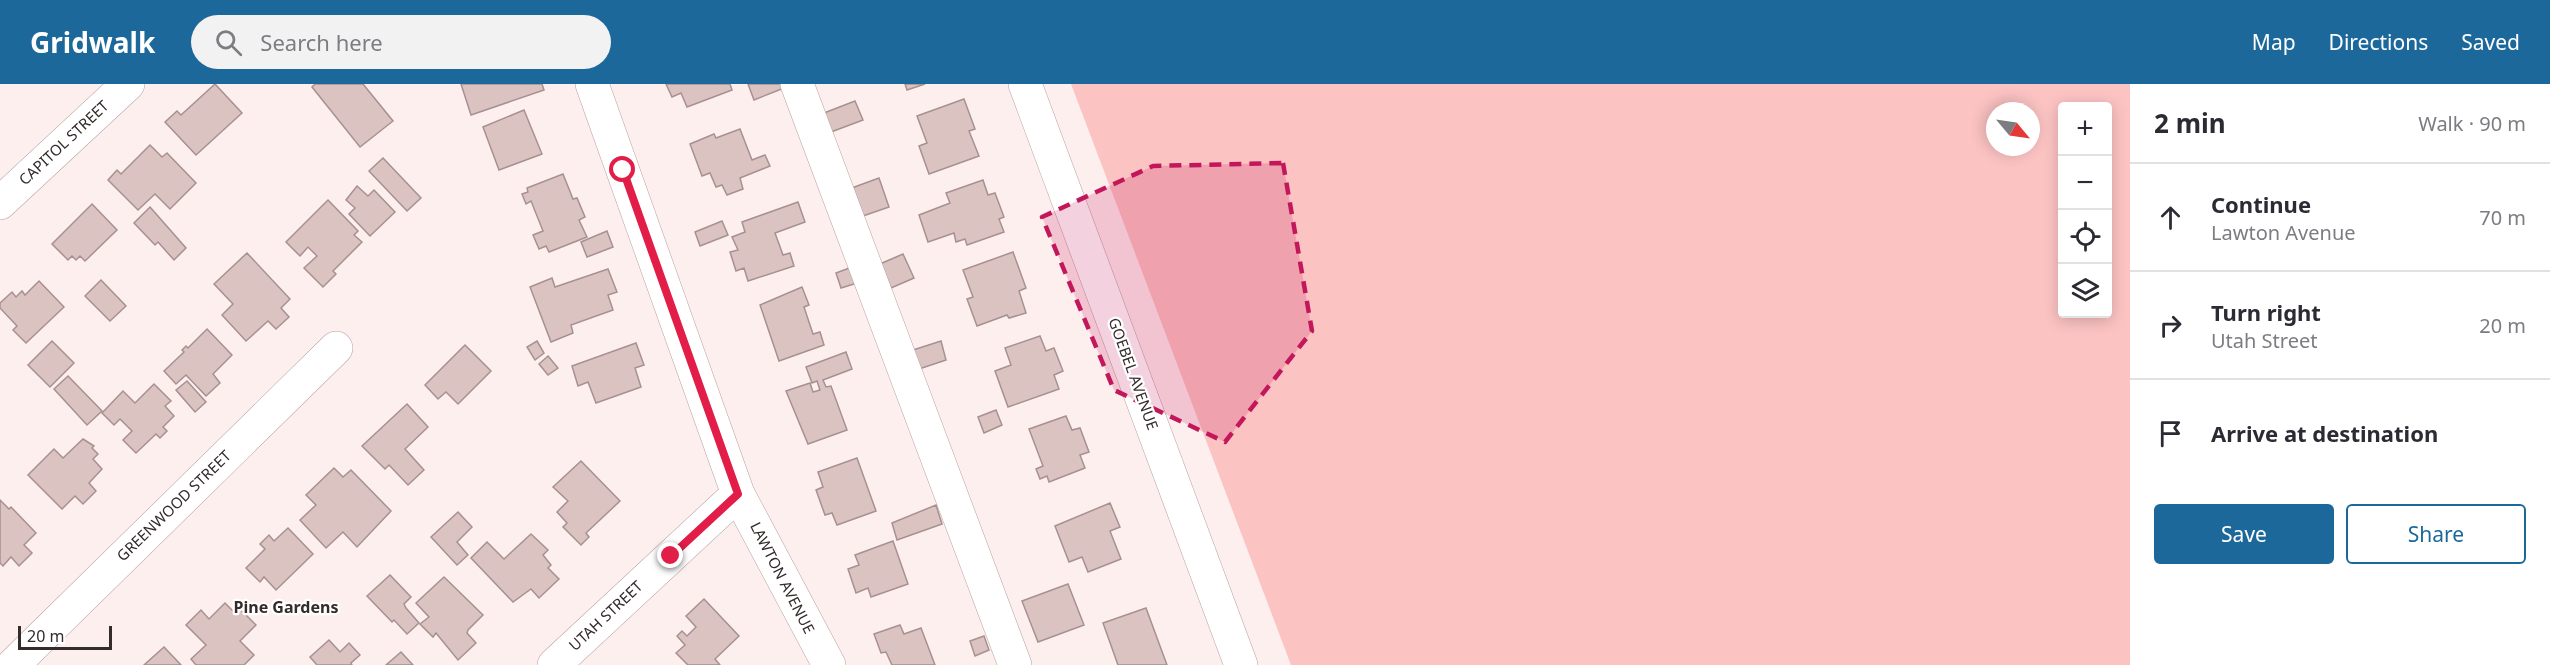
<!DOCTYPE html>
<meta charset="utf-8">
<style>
:root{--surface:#fff;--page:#f2f2f3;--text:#2b2b33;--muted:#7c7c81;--line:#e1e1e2;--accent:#1c689b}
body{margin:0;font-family:"Noto Sans",sans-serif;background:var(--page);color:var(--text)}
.controls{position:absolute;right:18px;top:18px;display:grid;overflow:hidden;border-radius:6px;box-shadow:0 3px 15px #0003}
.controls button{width:54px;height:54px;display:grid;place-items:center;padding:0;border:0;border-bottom:2px solid var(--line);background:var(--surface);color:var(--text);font:30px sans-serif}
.compass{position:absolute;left:1986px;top:18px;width:54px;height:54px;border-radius:50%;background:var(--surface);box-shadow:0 3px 15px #0003;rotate:119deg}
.scale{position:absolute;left:18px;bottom:15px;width:94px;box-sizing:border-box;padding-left:6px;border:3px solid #342b2b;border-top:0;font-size:16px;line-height:21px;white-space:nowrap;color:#342b2b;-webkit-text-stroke:4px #fff;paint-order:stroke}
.stop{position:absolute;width:18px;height:18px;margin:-14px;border:4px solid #e11d48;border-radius:50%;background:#fff}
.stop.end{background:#e11d48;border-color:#fff;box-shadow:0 2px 6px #0008}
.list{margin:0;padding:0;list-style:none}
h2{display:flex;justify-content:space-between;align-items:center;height:78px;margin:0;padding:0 24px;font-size:26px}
h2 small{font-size:20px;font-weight:400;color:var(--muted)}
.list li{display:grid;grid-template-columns:39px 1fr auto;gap:18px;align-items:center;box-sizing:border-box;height:108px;padding:0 24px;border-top:2px solid var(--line)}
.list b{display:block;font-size:22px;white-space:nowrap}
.list p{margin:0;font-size:20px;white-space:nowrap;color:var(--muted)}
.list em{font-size:20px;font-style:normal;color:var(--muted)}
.actions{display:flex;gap:12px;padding:18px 24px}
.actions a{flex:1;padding:14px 0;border:2px solid var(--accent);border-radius:6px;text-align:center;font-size:21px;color:var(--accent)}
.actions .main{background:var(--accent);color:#fff}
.icon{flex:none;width:33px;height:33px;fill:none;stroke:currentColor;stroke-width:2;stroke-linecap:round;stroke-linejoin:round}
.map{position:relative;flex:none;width:2130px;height:581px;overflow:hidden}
header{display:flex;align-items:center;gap:36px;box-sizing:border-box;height:84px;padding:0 30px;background:var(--accent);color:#fff}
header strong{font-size:28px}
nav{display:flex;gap:33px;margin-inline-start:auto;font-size:21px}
.search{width:420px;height:54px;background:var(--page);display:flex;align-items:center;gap:15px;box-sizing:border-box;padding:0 21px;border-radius:33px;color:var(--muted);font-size:22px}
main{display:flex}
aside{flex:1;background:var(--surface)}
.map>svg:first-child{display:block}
.green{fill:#fcc3c3;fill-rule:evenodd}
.building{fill:#dbc3c2;stroke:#a79190;stroke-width:1.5}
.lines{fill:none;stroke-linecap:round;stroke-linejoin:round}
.minor-casing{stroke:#b8a1a1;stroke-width:34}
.minor{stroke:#fff;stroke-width:33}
.route{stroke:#e11d48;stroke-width:8}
.marked{fill:#c2185b;fill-opacity:0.2;stroke:#c2185b;stroke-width:4.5;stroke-dasharray:12 8;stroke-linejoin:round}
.labels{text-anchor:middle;stroke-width:4.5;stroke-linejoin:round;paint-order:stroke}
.street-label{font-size:15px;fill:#342b2b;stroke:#fff}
.neighbourhood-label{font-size:16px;font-weight:bold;fill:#342b2b;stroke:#fff}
</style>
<header>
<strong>Gridwalk</strong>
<div class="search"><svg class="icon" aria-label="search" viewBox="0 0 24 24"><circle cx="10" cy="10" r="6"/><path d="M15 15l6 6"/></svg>Search here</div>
<nav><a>Map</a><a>Directions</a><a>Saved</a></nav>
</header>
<main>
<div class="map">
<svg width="2130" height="581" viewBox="0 0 2130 581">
<rect width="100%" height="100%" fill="#feefef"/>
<path class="green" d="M1071 0H2130V581H1291ZM2062 22H2108V230H2062ZM1995 27H2031V63H1995Z"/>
<g class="building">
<polygon points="215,0 242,29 196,71 165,38 177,27 181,31"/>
<polygon points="315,0 363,0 393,37 360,63 312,3"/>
<polygon points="461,0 542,0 544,6 471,31"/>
<polygon points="666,0 730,0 732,6 687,23 681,9 672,13"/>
<polygon points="748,0 788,0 789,2 754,16"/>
<polygon points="905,0 925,0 907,6"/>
<polygon points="964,15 975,45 969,47 979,72 929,90 919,62 927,59 917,32"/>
<polygon points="855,17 863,36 831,48 824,29"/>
<polygon points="524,26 542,70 499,86 483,43"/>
<polygon points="740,45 752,76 765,71 770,82 740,94 743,105 727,111 722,101 716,103 710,89 702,92 690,60 714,50 716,54"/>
<polygon points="150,61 162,73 167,69 196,99 170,125 155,110 138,126 108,96 117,86 121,90"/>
<polygon points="383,74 421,114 407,127 369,87"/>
<polygon points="563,90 573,115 577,114 585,133 579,136 587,153 549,168 546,162 539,165 533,151 543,147 531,117 526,120 522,110 528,108 527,104"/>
<polygon points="879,94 889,123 860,133 849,105"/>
<polygon points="983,96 988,111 995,109 1004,133 999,135 1004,148 967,161 965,155 956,158 954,149 928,158 919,131 950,119 946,109"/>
<polygon points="357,102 368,112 374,106 395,128 370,152 349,130 355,124 346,116"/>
<polygon points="328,116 358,147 354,151 362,158 333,187 336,190 323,203 304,184 317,172 308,163 300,172 286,158"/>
<polygon points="798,118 805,138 775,149 783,171 790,169 794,182 748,197 744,184 736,187 730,168 738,166 732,153 745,148 742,138"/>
<polygon points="92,120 117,146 85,177 80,172 76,176 72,172 68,176 52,160"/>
<polygon points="150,123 186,164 174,176 158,158 155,161 134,139"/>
<polygon points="722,137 728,151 700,162 695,148"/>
<polygon points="607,147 613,163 587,173 581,158"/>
<polygon points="1013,168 1026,204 1019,207 1026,229 1009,234 1007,231 977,242 967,215 973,213 963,186"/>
<polygon points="247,169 290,215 281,224 289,233 276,245 268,237 246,257 222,231 233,220 214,200"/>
<polygon points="903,170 914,194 891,204 880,180"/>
<polygon points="852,183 857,199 841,204 836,189"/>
<polygon points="608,185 617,208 608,211 613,226 571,241 573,249 551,258 530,203 552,194 555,203"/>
<polygon points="101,196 126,222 110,237 85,212"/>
<polygon points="39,197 64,223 26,259 13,246 17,242 0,224 0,219 12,208 16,213 22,207 25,211"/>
<polygon points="802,203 809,221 804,223 813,250 820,248 824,261 779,277 760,221"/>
<polygon points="207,245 232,271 213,290 220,299 206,312 186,291 176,300 164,287 184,268 182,266 186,262 188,264"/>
<polygon points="1040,252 1046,267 1054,264 1063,287 1054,291 1059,305 1008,323 995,287 1011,281 1005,264"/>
<polygon points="52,257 74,279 50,303 28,281"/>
<polygon points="537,257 544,269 535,276 527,263"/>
<polygon points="941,257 946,276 919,285 913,266"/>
<polygon points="636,259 644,281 635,284 641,303 596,319 588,298 578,302 572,282"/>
<polygon points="465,261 491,287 458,320 446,308 438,315 425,301"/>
<polygon points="846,268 852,285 823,296 826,303 831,302 847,346 808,360 786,307 810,299 813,308 820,306 817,297 812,299 806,283"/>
<polygon points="548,272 558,284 548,291 539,280"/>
<polygon points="68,292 102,327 87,341 54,305"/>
<polygon points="187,297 206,318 195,328 176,306"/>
<polygon points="154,300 171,317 165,322 174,332 163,343 167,347 160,354 156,350 136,369 123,356 132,347 120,335 114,341 102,329 123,307 135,319"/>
<polygon points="407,320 428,343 405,365 424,386 408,401 389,381 385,385 362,362"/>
<polygon points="996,326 1002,341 984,349 978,333"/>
<polygon points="1066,332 1072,346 1080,344 1089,368 1080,371 1085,384 1049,398 1047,392 1040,395 1036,385 1043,382 1029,345"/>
<polygon points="83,355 94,362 92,364 98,370 93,375 102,385 89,399 96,407 83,420 75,412 62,425 28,391 54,365 63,374"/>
<polygon points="857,374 876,427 837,441 832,429 825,431 816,406 823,403 818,388"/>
<polygon points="581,377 620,417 586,449 589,453 581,461 563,443 567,439 557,428 568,417 553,403"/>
<polygon points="334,384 343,393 351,386 391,427 357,463 343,448 326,464 300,436 316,421 306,411"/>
<polygon points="0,416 9,425 11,423 36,449 24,461 32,469 19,482 11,473 3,482 0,479"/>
<polygon points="1110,419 1120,443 1110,447 1121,475 1088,488 1082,473 1069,478 1055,442"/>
<polygon points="936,421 942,440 897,456 892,439"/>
<polygon points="458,428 472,443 457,458 468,471 457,481 431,453"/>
<polygon points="288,444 313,470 276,506 264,493 260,498 246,484 265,465 260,460 269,451 274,457"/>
<polygon points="531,450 548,466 543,471 551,481 548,484 559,495 539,514 531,505 513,518 471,474 487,458 504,475"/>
<polygon points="893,457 908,500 871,513 868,504 856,509 848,485 859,481 855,471"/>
<polygon points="390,491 411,513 404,520 406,524 419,539 407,550 394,536 392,538 367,512"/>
<polygon points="444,493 483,531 468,546 467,549 476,559 458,576 436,549 433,553 420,540 429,533 416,519"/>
<polygon points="1068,500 1084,541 1038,558 1022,517"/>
<polygon points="704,515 739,552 715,575 720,581 688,581 676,569 685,561 677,552 682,547 687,552 696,543 686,532"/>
<polygon points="225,519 235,529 240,525 256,541 240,557 254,571 244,581 196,581 191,575 206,561 186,541 201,526 209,535"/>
<polygon points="1146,524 1167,581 1118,581 1103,539"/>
<polygon points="900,541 904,550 921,544 935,581 892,581 886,568 881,569 874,550"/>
<polygon points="984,552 989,566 975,572 970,557"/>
<polygon points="329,556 340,568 349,559 360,571 351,579 352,581 317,581 310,573"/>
<polygon points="164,563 181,581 144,581"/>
<polygon points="401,568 413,581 386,581"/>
</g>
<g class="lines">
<g class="minor-casing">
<g id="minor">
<polyline points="592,0 738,410 829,581"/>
<polyline points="797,0 1015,581"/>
<polyline points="1025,0 1241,581"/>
<polyline points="0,119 128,0"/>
<polyline points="13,581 336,264"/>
<polyline points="554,581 738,410"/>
</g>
</g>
<use href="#minor" class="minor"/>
</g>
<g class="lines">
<polyline class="route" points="623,86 738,410 671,472"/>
</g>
<path class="marked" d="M1283 79 1312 247 1225 358 1114 306 1042 133 1153 82Z"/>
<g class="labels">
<g class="street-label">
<text transform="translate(64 59) rotate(-43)" y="5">CAPITOL STREET</text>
<text transform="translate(1133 290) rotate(70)" y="5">GOEBEL AVENUE</text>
<text transform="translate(174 422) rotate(-44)" y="5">GREENWOOD STREET</text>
<text transform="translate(782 494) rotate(63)" y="5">LAWTON AVENUE</text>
<text transform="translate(606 532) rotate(-43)" y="5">UTAH STREET</text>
</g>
<g class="neighbourhood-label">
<text x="286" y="529">Pine Gardens</text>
</g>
</g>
</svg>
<div class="controls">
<button>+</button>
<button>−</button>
<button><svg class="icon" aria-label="locate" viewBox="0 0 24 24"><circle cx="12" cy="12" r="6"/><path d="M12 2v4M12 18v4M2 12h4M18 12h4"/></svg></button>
<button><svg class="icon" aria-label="layers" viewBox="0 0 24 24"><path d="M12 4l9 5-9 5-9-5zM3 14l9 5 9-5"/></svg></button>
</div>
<svg class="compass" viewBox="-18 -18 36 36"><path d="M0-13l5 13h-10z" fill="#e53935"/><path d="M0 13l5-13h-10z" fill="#7c7c81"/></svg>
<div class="scale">20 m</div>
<div class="stop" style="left:623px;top:86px"></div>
<div class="stop end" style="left:671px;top:472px"></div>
</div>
<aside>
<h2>2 min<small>Walk · 90 m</small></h2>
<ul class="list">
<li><svg class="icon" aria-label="ahead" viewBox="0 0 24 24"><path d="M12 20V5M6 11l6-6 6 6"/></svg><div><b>Continue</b><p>Lawton Avenue</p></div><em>70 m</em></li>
<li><svg class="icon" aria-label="right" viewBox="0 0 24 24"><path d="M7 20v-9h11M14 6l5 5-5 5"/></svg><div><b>Turn right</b><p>Utah Street</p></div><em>20 m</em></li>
<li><svg class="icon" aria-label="arrive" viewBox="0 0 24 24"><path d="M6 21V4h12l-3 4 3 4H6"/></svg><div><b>Arrive at destination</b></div></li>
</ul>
<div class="actions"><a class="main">Save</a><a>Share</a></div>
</aside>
</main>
